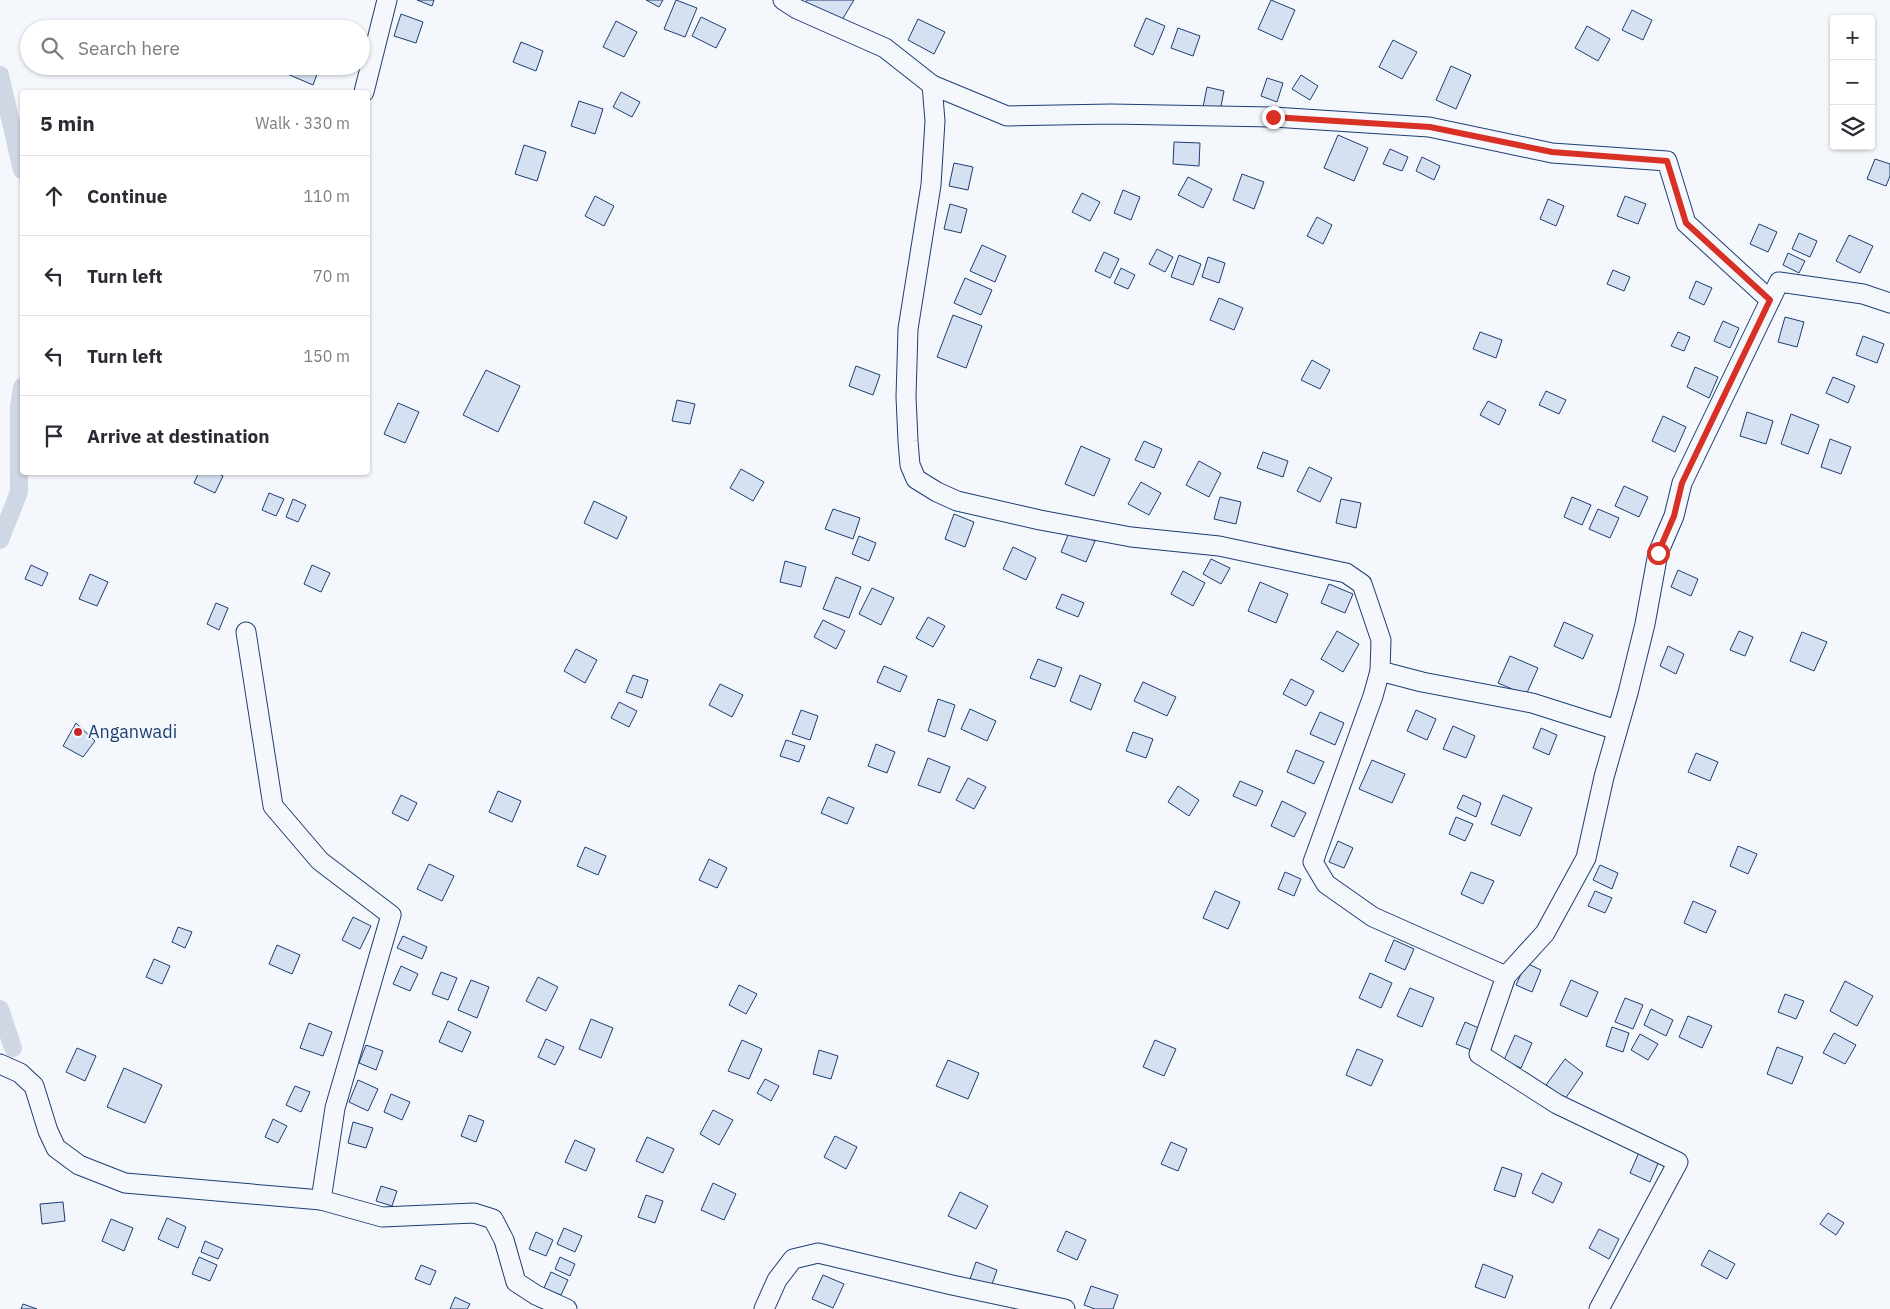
<!DOCTYPE html>
<meta charset="utf-8">
<style>
:root{--surface:#fff;--page:#f7f7f7;--text:#2b2b33;--muted:#7c7c81;--line:#e1e1e2}
body{margin:0;font-family:"IBM Plex Sans",sans-serif;background:var(--page);color:var(--text)}
.controls{position:absolute;right:15px;top:15px;display:grid;overflow:hidden;border-radius:5px;box-shadow:0 1px 4px #0004}
.controls button{width:45px;height:45px;display:grid;place-items:center;padding:0;border:0;border-bottom:1px solid var(--line);background:var(--surface);color:var(--text);font:25px sans-serif}
.stop{position:absolute;width:15px;height:15px;margin:-11px;border:4px solid #d93025;border-radius:50%;background:#fff}
.stop.end{background:#d93025;border-color:#fff;box-shadow:0 1px 5px #0008}
.list{margin:0;padding:0;list-style:none}
h2{display:flex;justify-content:space-between;align-items:center;height:65px;margin:0;padding:0 20px;font-size:21px}
h2 small{font-size:16px;font-weight:400;color:var(--muted)}
.list li{display:grid;grid-template-columns:32px 1fr auto;gap:15px;align-items:center;box-sizing:border-box;height:80px;padding:0 20px;border-top:1px solid var(--line)}
.list b{display:block;font-size:19px;white-space:nowrap}
.list em{font-size:16px;font-style:normal;color:var(--muted)}
.icon{flex:none;width:28px;height:28px;fill:none;stroke:currentColor;stroke-width:2;stroke-linecap:round;stroke-linejoin:round}
.map{position:relative;flex:none;width:1890px;height:1309px;overflow:hidden}
.search{position:absolute;background:var(--surface);box-shadow:0 1px 4px #0004;left:20px;top:20px;width:350px;height:55px;display:flex;align-items:center;gap:12px;box-sizing:border-box;padding:0 18px;border-radius:28px;color:var(--muted);font-size:19px}
.panel{position:absolute;background:var(--surface);box-shadow:0 1px 4px #0004;left:20px;top:90px;width:350px;height:385px;border-radius:5px}
.map>svg:first-child{display:block}
.lines{fill:none;stroke-linecap:round;stroke-linejoin:round}
.canal{stroke:#cfd7e4;stroke-width:18}
.building{fill:#d5e0f0;stroke:#1d3f73}
.minor-casing{stroke:#1d3f73;stroke-width:21}
.minor{stroke:#f4f7fb;stroke-width:19}
.route{stroke:#d93025;stroke-width:6}
.poi-dot{fill:#c62828;stroke:#f4f7fb;stroke-width:2}
.labels{text-anchor:middle;stroke-width:4;stroke-linejoin:round;paint-order:stroke}
.poi-label{font-size:18px;fill:#1d3f73;stroke:#f4f7fb;text-anchor:start}
</style>
<div class="map">
<svg width="1890" height="1309" viewBox="0 0 1890 1309">
<rect width="100%" height="100%" fill="#f4f7fb"/>
<g class="lines">
<g class="canal">
<polyline points="0,75 22,170"/>
<polyline points="0,540 19,492 19,407 22,387"/>
<polyline points="0,1009 13,1048"/>
</g>
</g>
<g class="building">
<polygon points="417,0 434,0 432,6"/>
<polygon points="646,0 663,0 659,7"/>
<polygon points="676,0 697,8 685,37 664,29"/>
<polygon points="807,0 854,0 839,25 804,4"/>
<polygon points="1271,0 1295,10 1282,40 1258,29"/>
<polygon points="1632,10 1652,20 1643,40 1622,30"/>
<polygon points="401,14 423,22 416,43 394,36"/>
<polygon points="701,17 726,29 716,48 692,36"/>
<polygon points="1146,18 1165,26 1153,55 1134,46"/>
<polygon points="918,19 945,32 934,54 908,40"/>
<polygon points="616,21 637,32 624,57 603,47"/>
<polygon points="1587,26 1610,39 1598,61 1575,48"/>
<polygon points="1178,28 1200,36 1193,56 1171,48"/>
<polygon points="1393,40 1417,52 1402,79 1379,67"/>
<polygon points="521,42 543,51 536,71 513,62"/>
<polygon points="288,66 320,66 313,85 285,73"/>
<polygon points="1451,66 1471,75 1456,109 1436,100"/>
<polygon points="1301,75 1318,86 1310,100 1292,89"/>
<polygon points="1267,78 1283,83 1277,102 1261,96"/>
<polygon points="1207,87 1224,91 1220,111 1203,107"/>
<polygon points="621,92 640,102 632,117 613,107"/>
<polygon points="579,101 603,109 595,134 571,126"/>
<polygon points="1338,135 1368,148 1354,181 1324,168"/>
<polygon points="1174,142 1200,143 1199,166 1173,164"/>
<polygon points="524,145 546,152 537,181 515,174"/>
<polygon points="1390,149 1408,157 1402,171 1383,164"/>
<polygon points="1422,157 1440,166 1434,180 1416,171"/>
<polygon points="1875,159 1890,164 1890,176 1886,186 1867,179"/>
<polygon points="954,163 973,167 968,190 949,186"/>
<polygon points="1242,174 1264,182 1254,209 1233,200"/>
<polygon points="1188,177 1212,189 1203,208 1178,195"/>
<polygon points="1123,190 1140,197 1131,220 1114,213"/>
<polygon points="1082,193 1100,202 1090,221 1072,212"/>
<polygon points="595,196 614,206 604,226 585,216"/>
<polygon points="1625,196 1646,204 1638,224 1617,216"/>
<polygon points="1548,199 1564,206 1556,226 1540,219"/>
<polygon points="950,204 967,209 961,233 944,229"/>
<polygon points="1317,217 1332,225 1323,244 1307,236"/>
<polygon points="1759,224 1777,232 1768,252 1750,244"/>
<polygon points="1799,233 1817,241 1810,257 1792,249"/>
<polygon points="1849,235 1873,246 1860,273 1836,261"/>
<polygon points="982,245 1006,256 995,282 970,271"/>
<polygon points="1157,249 1173,257 1165,272 1149,264"/>
<polygon points="1104,252 1119,259 1110,278 1095,271"/>
<polygon points="1788,253 1805,261 1799,273 1783,265"/>
<polygon points="1179,255 1201,264 1193,285 1171,277"/>
<polygon points="1208,257 1225,263 1219,283 1202,277"/>
<polygon points="1121,268 1135,275 1128,289 1114,283"/>
<polygon points="1613,270 1630,277 1624,291 1607,284"/>
<polygon points="965,278 992,290 981,315 954,303"/>
<polygon points="1696,281 1712,288 1704,305 1689,298"/>
<polygon points="1219,298 1243,308 1234,330 1210,320"/>
<polygon points="953,315 982,326 966,368 937,357"/>
<polygon points="1785,317 1804,322 1797,347 1778,342"/>
<polygon points="1723,321 1739,328 1730,348 1714,341"/>
<polygon points="1480,332 1502,340 1496,358 1473,349"/>
<polygon points="1678,332 1690,337 1684,351 1671,346"/>
<polygon points="1863,336 1884,344 1877,363 1856,355"/>
<polygon points="1312,360 1330,370 1320,389 1301,380"/>
<polygon points="856,366 880,375 873,395 849,386"/>
<polygon points="1695,367 1718,377 1709,398 1687,387"/>
<polygon points="486,370 520,386 498,432 463,415"/>
<polygon points="1833,377 1855,386 1848,403 1826,393"/>
<polygon points="1546,391 1566,400 1559,414 1539,405"/>
<polygon points="677,400 695,404 690,424 672,421"/>
<polygon points="1488,401 1506,410 1499,425 1480,415"/>
<polygon points="398,403 419,412 405,443 384,434"/>
<polygon points="1747,412 1773,421 1766,444 1740,436"/>
<polygon points="1791,414 1819,425 1808,454 1781,444"/>
<polygon points="1663,416 1686,427 1675,452 1652,441"/>
<polygon points="1830,439 1851,447 1841,474 1821,467"/>
<polygon points="1144,441 1162,449 1154,468 1135,460"/>
<polygon points="1081,446 1110,459 1094,496 1065,484"/>
<polygon points="1263,452 1288,461 1283,477 1257,468"/>
<polygon points="1199,461 1221,473 1209,497 1186,485"/>
<polygon points="1309,467 1332,478 1320,502 1297,491"/>
<polygon points="741,469 764,482 753,501 730,488"/>
<polygon points="199,472 215,472 223,476 215,493 194,483"/>
<polygon points="1141,482 1161,493 1149,515 1128,504"/>
<polygon points="1624,486 1648,497 1639,517 1615,506"/>
<polygon points="269,493 284,499 276,516 262,510"/>
<polygon points="1220,497 1241,502 1236,524 1214,519"/>
<polygon points="1572,497 1591,505 1582,525 1564,517"/>
<polygon points="293,499 306,505 298,522 286,517"/>
<polygon points="1341,499 1361,503 1356,528 1336,523"/>
<polygon points="594,501 627,517 617,539 584,523"/>
<polygon points="833,509 860,518 853,539 825,529"/>
<polygon points="1598,509 1619,518 1610,538 1589,529"/>
<polygon points="954,514 974,522 965,547 945,539"/>
<polygon points="1070,530 1095,541 1086,562 1061,552"/>
<polygon points="859,536 876,543 869,561 852,554"/>
<polygon points="1013,547 1036,558 1026,580 1003,569"/>
<polygon points="1211,559 1230,568 1221,584 1203,574"/>
<polygon points="785,561 806,567 801,587 780,582"/>
<polygon points="31,565 48,573 42,586 25,579"/>
<polygon points="312,565 330,573 321,592 304,584"/>
<polygon points="1678,570 1698,579 1691,596 1671,587"/>
<polygon points="1183,571 1205,583 1193,606 1171,594"/>
<polygon points="90,574 108,582 97,606 79,599"/>
<polygon points="836,577 861,587 849,618 823,609"/>
<polygon points="1260,582 1288,594 1276,623 1248,611"/>
<polygon points="1329,584 1353,594 1345,613 1321,603"/>
<polygon points="872,588 894,598 881,625 859,614"/>
<polygon points="1062,594 1084,603 1078,617 1056,608"/>
<polygon points="216,603 228,608 219,630 207,624"/>
<polygon points="928,617 945,626 933,647 916,638"/>
<polygon points="823,620 845,631 836,649 814,637"/>
<polygon points="1564,622 1593,635 1583,659 1554,646"/>
<polygon points="1337,631 1359,644 1343,672 1321,659"/>
<polygon points="1739,631 1753,637 1745,656 1730,650"/>
<polygon points="1802,632 1827,642 1814,671 1790,661"/>
<polygon points="1668,646 1684,654 1676,674 1660,666"/>
<polygon points="576,649 597,660 585,683 564,671"/>
<polygon points="1510,656 1538,668 1526,695 1498,683"/>
<polygon points="1038,659 1062,668 1055,687 1030,678"/>
<polygon points="884,666 907,676 900,692 877,682"/>
<polygon points="633,675 648,680 642,698 626,692"/>
<polygon points="1080,675 1101,684 1091,710 1070,701"/>
<polygon points="1291,679 1314,691 1306,706 1283,694"/>
<polygon points="1143,682 1176,697 1167,716 1134,701"/>
<polygon points="720,684 743,695 732,717 709,705"/>
<polygon points="938,699 955,705 945,737 928,731"/>
<polygon points="619,702 637,711 629,727 611,718"/>
<polygon points="970,709 996,721 987,741 961,729"/>
<polygon points="801,710 818,716 810,740 792,734"/>
<polygon points="1416,710 1436,719 1427,740 1407,731"/>
<polygon points="1320,712 1344,723 1335,745 1310,734"/>
<polygon points="76,723 95,741 83,757 63,746"/>
<polygon points="1453,726 1475,736 1466,758 1443,749"/>
<polygon points="1541,728 1557,735 1549,755 1533,748"/>
<polygon points="1133,732 1153,739 1146,758 1126,751"/>
<polygon points="786,740 805,746 799,762 780,756"/>
<polygon points="876,744 895,752 887,773 868,766"/>
<polygon points="1296,750 1324,762 1314,784 1287,772"/>
<polygon points="1696,753 1718,762 1710,781 1688,772"/>
<polygon points="928,758 950,767 940,793 918,785"/>
<polygon points="1372,760 1405,774 1392,803 1359,789"/>
<polygon points="968,778 986,787 974,809 956,800"/>
<polygon points="1240,781 1263,791 1256,806 1233,796"/>
<polygon points="1178,786 1199,800 1189,816 1168,802"/>
<polygon points="498,791 521,801 512,822 489,812"/>
<polygon points="401,795 417,803 408,821 392,813"/>
<polygon points="1463,795 1481,803 1476,817 1457,808"/>
<polygon points="1503,795 1532,808 1520,836 1491,824"/>
<polygon points="828,797 854,808 847,824 821,813"/>
<polygon points="1282,801 1306,813 1294,837 1271,826"/>
<polygon points="1456,817 1473,824 1465,841 1449,834"/>
<polygon points="1338,841 1353,848 1344,868 1329,862"/>
<polygon points="1738,846 1757,854 1748,874 1730,866"/>
<polygon points="585,847 606,856 598,875 577,866"/>
<polygon points="709,859 727,868 717,888 699,880"/>
<polygon points="429,864 454,876 442,901 417,889"/>
<polygon points="1600,865 1618,873 1612,889 1593,880"/>
<polygon points="1285,872 1301,879 1294,896 1278,889"/>
<polygon points="1471,872 1494,881 1483,904 1461,894"/>
<polygon points="1215,891 1240,902 1228,929 1203,918"/>
<polygon points="1595,891 1612,898 1605,913 1588,906"/>
<polygon points="1693,901 1716,911 1706,933 1684,923"/>
<polygon points="353,917 371,926 360,949 342,940"/>
<polygon points="178,927 192,932 185,948 172,942"/>
<polygon points="403,936 427,947 422,959 397,948"/>
<polygon points="1394,940 1414,949 1405,970 1385,961"/>
<polygon points="277,945 300,955 292,974 269,964"/>
<polygon points="154,959 170,966 162,984 146,977"/>
<polygon points="1526,963 1541,970 1532,992 1516,985"/>
<polygon points="401,966 418,974 410,991 393,984"/>
<polygon points="441,972 457,978 448,1000 432,994"/>
<polygon points="1370,973 1392,983 1381,1008 1359,998"/>
<polygon points="538,977 558,987 546,1011 526,1001"/>
<polygon points="471,980 489,987 477,1018 458,1010"/>
<polygon points="1571,980 1598,992 1587,1017 1560,1005"/>
<polygon points="1845,981 1873,996 1857,1026 1830,1011"/>
<polygon points="739,985 757,994 746,1014 729,1005"/>
<polygon points="1410,988 1434,998 1422,1027 1397,1016"/>
<polygon points="1785,994 1804,1001 1796,1019 1778,1012"/>
<polygon points="1625,998 1643,1005 1633,1029 1615,1022"/>
<polygon points="1651,1009 1673,1020 1666,1036 1644,1025"/>
<polygon points="1688,1016 1712,1026 1702,1048 1679,1037"/>
<polygon points="591,1019 613,1028 601,1058 579,1049"/>
<polygon points="448,1021 471,1032 462,1052 439,1042"/>
<polygon points="1465,1022 1481,1029 1471,1050 1456,1044"/>
<polygon points="309,1023 332,1032 323,1056 300,1048"/>
<polygon points="1612,1027 1629,1033 1623,1052 1606,1046"/>
<polygon points="1834,1033 1856,1045 1845,1064 1823,1053"/>
<polygon points="1640,1034 1658,1044 1648,1060 1631,1050"/>
<polygon points="1515,1035 1532,1043 1521,1068 1504,1060"/>
<polygon points="546,1039 564,1047 555,1065 538,1057"/>
<polygon points="742,1040 762,1049 749,1079 728,1071"/>
<polygon points="1155,1040 1176,1049 1164,1076 1143,1067"/>
<polygon points="366,1045 383,1051 376,1070 359,1063"/>
<polygon points="1777,1047 1803,1057 1792,1084 1767,1074"/>
<polygon points="77,1048 96,1056 85,1081 66,1072"/>
<polygon points="1357,1049 1383,1060 1371,1086 1346,1075"/>
<polygon points="819,1050 838,1056 831,1079 813,1074"/>
<polygon points="1565,1059 1583,1073 1565,1099 1546,1085"/>
<polygon points="948,1060 979,1073 968,1099 936,1086"/>
<polygon points="124,1068 162,1085 145,1123 107,1107"/>
<polygon points="765,1079 779,1086 771,1101 757,1093"/>
<polygon points="358,1080 378,1089 368,1111 349,1102"/>
<polygon points="295,1086 310,1092 301,1112 286,1105"/>
<polygon points="391,1094 410,1102 402,1120 384,1112"/>
<polygon points="713,1110 733,1120 719,1145 700,1134"/>
<polygon points="469,1115 484,1121 476,1142 461,1136"/>
<polygon points="273,1119 287,1126 278,1143 265,1137"/>
<polygon points="353,1122 373,1128 366,1148 348,1143"/>
<polygon points="835,1136 857,1147 846,1169 824,1157"/>
<polygon points="647,1137 674,1149 663,1173 636,1161"/>
<polygon points="575,1140 595,1149 586,1171 565,1162"/>
<polygon points="1171,1142 1187,1149 1178,1171 1161,1164"/>
<polygon points="1640,1150 1660,1159 1650,1182 1630,1173"/>
<polygon points="1502,1167 1522,1174 1515,1197 1494,1190"/>
<polygon points="1542,1173 1562,1183 1553,1203 1532,1193"/>
<polygon points="713,1183 736,1194 724,1220 701,1210"/>
<polygon points="381,1186 397,1191 392,1206 376,1201"/>
<polygon points="960,1192 988,1206 976,1229 948,1216"/>
<polygon points="646,1195 663,1201 655,1223 638,1217"/>
<polygon points="63,1202 65,1221 42,1224 40,1204"/>
<polygon points="1828,1213 1844,1223 1836,1235 1820,1224"/>
<polygon points="167,1218 186,1227 178,1248 158,1239"/>
<polygon points="111,1219 133,1228 124,1251 102,1241"/>
<polygon points="564,1228 582,1236 575,1252 557,1244"/>
<polygon points="1599,1229 1619,1239 1609,1259 1589,1248"/>
<polygon points="1066,1231 1086,1240 1077,1260 1057,1251"/>
<polygon points="536,1232 553,1240 546,1256 529,1249"/>
<polygon points="205,1241 223,1249 218,1259 201,1252"/>
<polygon points="1709,1250 1735,1264 1727,1279 1701,1265"/>
<polygon points="199,1257 217,1265 210,1281 192,1274"/>
<polygon points="560,1257 575,1264 570,1276 555,1269"/>
<polygon points="976,1262 997,1270 991,1287 970,1279"/>
<polygon points="1483,1264 1513,1276 1505,1298 1475,1287"/>
<polygon points="421,1265 436,1271 430,1285 415,1279"/>
<polygon points="551,1272 568,1280 561,1295 544,1288"/>
<polygon points="823,1275 844,1284 833,1308 812,1299"/>
<polygon points="1091,1286 1118,1295 1113,1309 1095,1309 1084,1305"/>
<polygon points="455,1297 470,1304 467,1309 450,1309"/>
<polygon points="23,1304 37,1309 21,1309"/>
</g>
<g class="lines">
<g class="minor-casing">
<g id="minor">
<polyline points="783,0 797,9 885,48 932,85 1007,116 1111,114 1273,117 1429,127 1552,153 1667,161 1686,223 1770,300"/>
<polyline points="932,85 935,121 931,185 908,329 906,397 908,441 910,465 916,479 937,492 957,501 1040,520 1131,537 1219,546 1346,573 1362,584 1381,640 1380,671 1373,696 1313,862 1326,884 1373,917 1506,976"/>
<polyline points="364,92 387,0"/>
<polyline points="246,632 273,806 320,861 391,915 335,1108 321,1200"/>
<polyline points="1380,671 1422,682 1532,703 1617,730"/>
<polyline points="0,1064 20,1073 34,1086 48,1131 56,1148 79,1165 125,1183 321,1200 382,1217 474,1213 493,1219 504,1240 516,1282 536,1295 567,1309"/>
<polyline points="764,1309 777,1280 793,1259 818,1253 952,1285 1065,1309"/>
<polyline points="1599,1309 1678,1162 1557,1104 1479,1054 1506,976 1545,933 1586,858 1604,777 1628,693 1645,624 1658,553 1674,516 1682,483 1779,282 1863,294 1890,303"/>
</g>
</g>
<use href="#minor" class="minor"/>
</g>
<g class="lines">
<polyline class="route" points="1273,117 1430,127 1552,152 1667,161 1686,223 1770,300 1682,483 1674,516 1658,553"/>
</g>
<circle class="poi-dot" cx="78" cy="732" r="5"/>
<g class="labels">
<g class="poi-label">
<text x="88" y="738">Anganwadi</text>
</g>
</g>
</svg>
<div class="controls">
<button>+</button>
<button>−</button>
<button><svg class="icon" aria-label="layers" viewBox="0 0 24 24"><path d="M12 4l9 5-9 5-9-5zM3 14l9 5 9-5"/></svg></button>
</div>
<div class="stop" style="left:1658px;top:553px"></div>
<div class="stop end" style="left:1273px;top:117px"></div>
<div class="search"><svg class="icon" aria-label="search" viewBox="0 0 24 24"><circle cx="10" cy="10" r="6"/><path d="M15 15l6 6"/></svg>Search here</div>
<section class="panel">
<h2>5 min<small>Walk · 330 m</small></h2>
<ul class="list">
<li><svg class="icon" aria-label="ahead" viewBox="0 0 24 24"><path d="M12 20V5M6 11l6-6 6 6"/></svg><div><b>Continue</b></div><em>110 m</em></li>
<li><svg class="icon" aria-label="left" viewBox="0 0 24 24"><path d="M17 20v-9H6M10 6l-5 5 5 5"/></svg><div><b>Turn left</b></div><em>70 m</em></li>
<li><svg class="icon" aria-label="left" viewBox="0 0 24 24"><path d="M17 20v-9H6M10 6l-5 5 5 5"/></svg><div><b>Turn left</b></div><em>150 m</em></li>
<li><svg class="icon" aria-label="arrive" viewBox="0 0 24 24"><path d="M6 21V4h12l-3 4 3 4H6"/></svg><div><b>Arrive at destination</b></div></li>
</ul>
</section>
</div>
